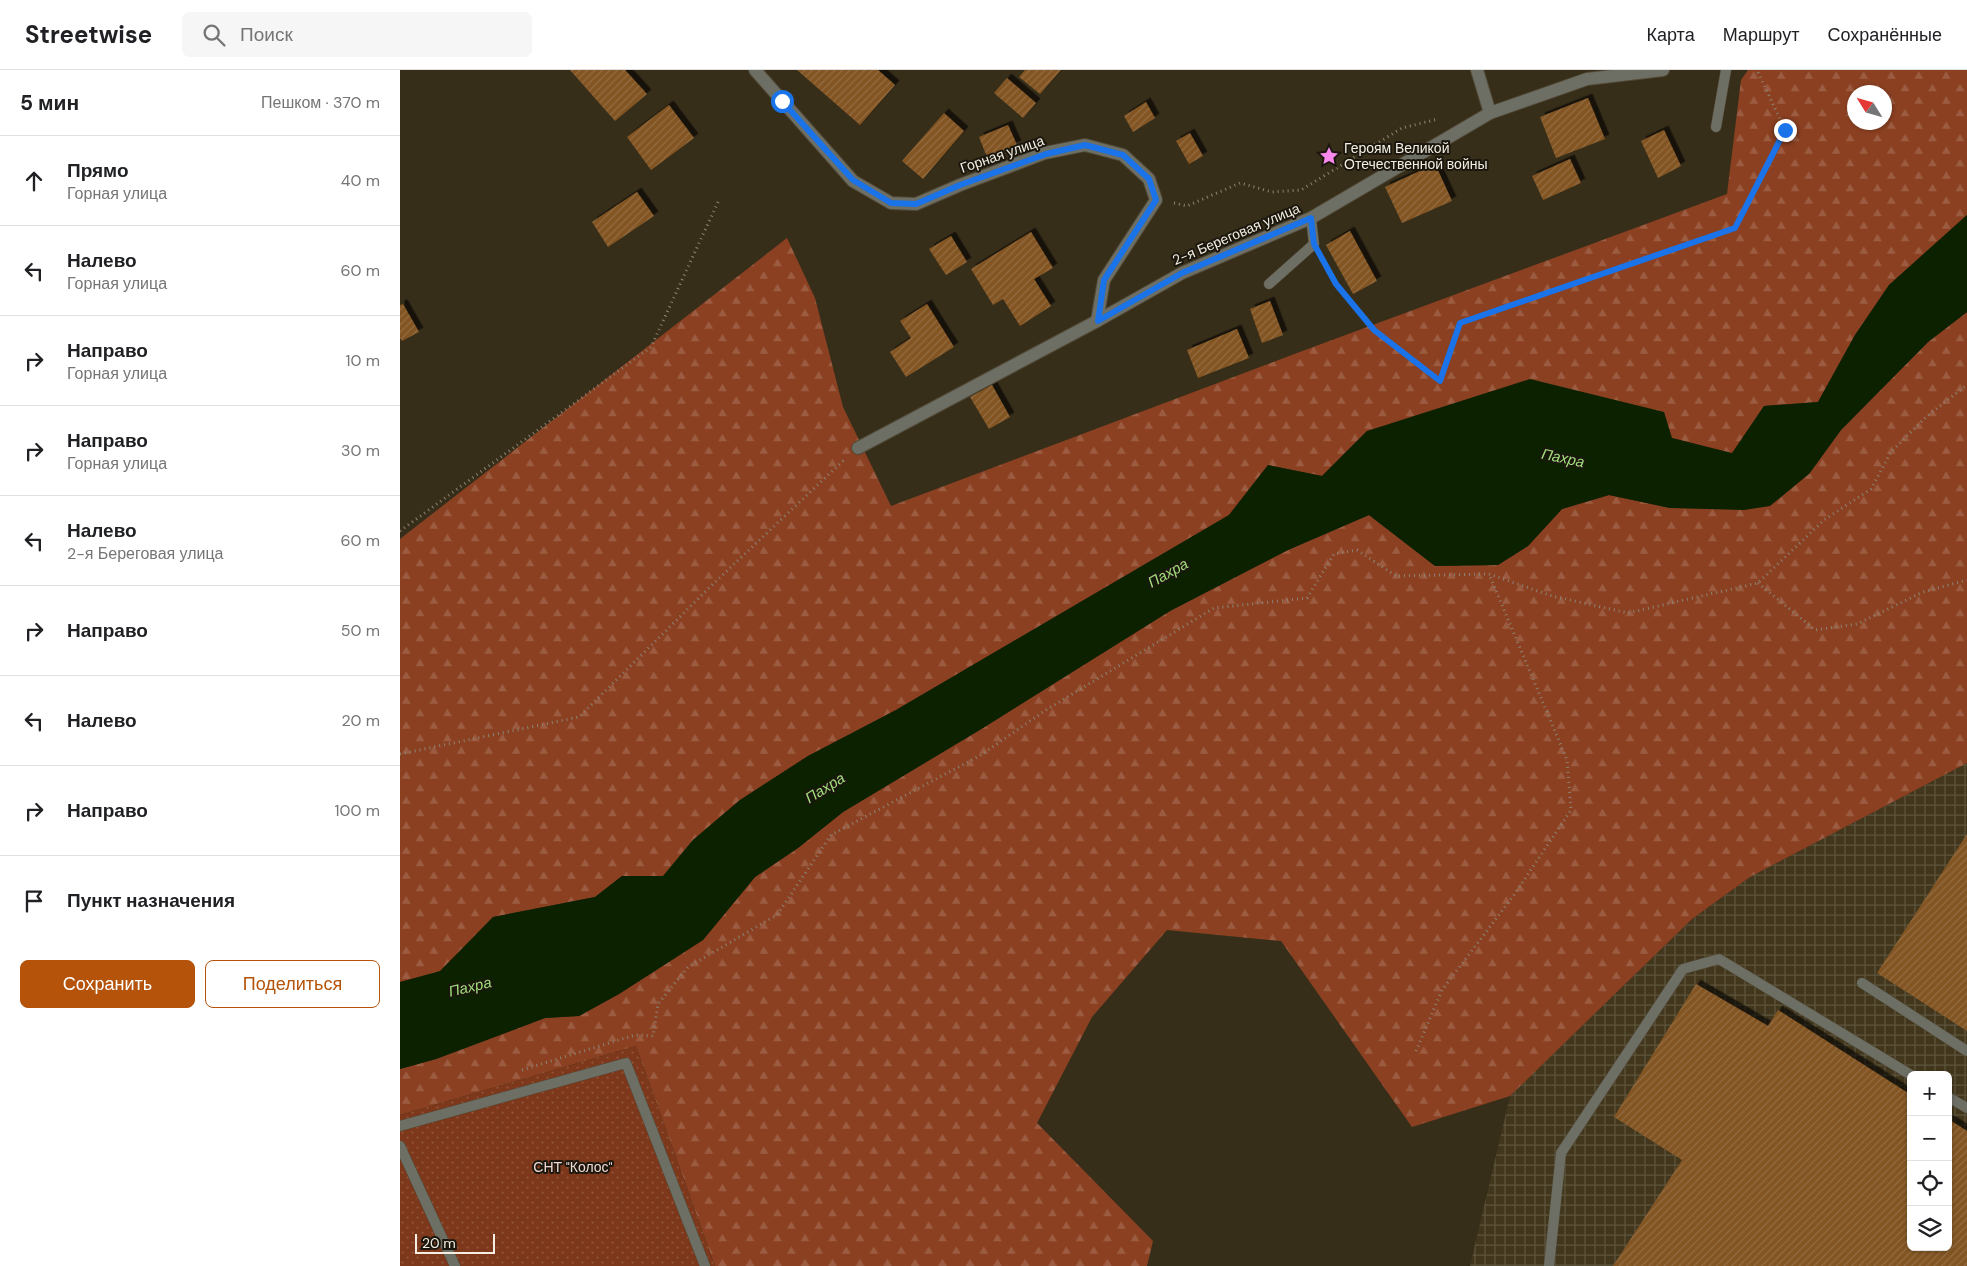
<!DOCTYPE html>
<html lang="ru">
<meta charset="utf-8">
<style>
:root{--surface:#fff;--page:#f6f6f6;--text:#202124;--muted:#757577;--line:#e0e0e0;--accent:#b45309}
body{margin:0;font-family:"DM Sans",sans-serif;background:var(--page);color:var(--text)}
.controls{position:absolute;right:15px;bottom:15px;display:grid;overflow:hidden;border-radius:8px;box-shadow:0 1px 4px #0004}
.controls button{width:45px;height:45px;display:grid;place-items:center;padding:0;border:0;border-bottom:1px solid var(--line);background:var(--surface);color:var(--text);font:25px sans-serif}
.compass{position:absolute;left:1447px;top:15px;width:45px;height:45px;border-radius:50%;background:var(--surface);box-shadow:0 1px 4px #0004;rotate:307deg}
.scale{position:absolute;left:15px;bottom:12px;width:80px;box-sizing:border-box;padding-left:5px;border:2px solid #f3eee1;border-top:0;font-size:14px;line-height:18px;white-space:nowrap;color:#f3eee1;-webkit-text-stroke:4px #1b170e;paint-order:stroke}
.stop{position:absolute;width:15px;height:15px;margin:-11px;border:4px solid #1a73e8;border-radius:50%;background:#fff}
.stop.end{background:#1a73e8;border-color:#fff;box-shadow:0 1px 5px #0008}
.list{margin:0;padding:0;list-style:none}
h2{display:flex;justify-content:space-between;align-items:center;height:65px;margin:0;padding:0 20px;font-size:21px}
h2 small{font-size:16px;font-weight:400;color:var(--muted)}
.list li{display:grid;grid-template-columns:32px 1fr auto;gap:15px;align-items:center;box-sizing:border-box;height:90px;padding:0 20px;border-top:1px solid var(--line)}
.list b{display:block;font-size:19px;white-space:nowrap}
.list p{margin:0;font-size:16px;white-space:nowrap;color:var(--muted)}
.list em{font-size:16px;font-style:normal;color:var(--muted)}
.actions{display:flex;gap:10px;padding:15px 20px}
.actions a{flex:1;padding:11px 0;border:1px solid var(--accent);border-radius:8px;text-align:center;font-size:18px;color:var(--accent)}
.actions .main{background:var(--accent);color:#fff}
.icon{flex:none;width:28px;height:28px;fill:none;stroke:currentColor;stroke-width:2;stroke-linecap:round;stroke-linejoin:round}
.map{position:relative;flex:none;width:1567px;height:1196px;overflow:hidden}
header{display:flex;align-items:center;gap:30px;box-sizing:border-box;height:70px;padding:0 25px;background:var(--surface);border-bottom:1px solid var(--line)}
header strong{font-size:24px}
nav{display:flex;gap:28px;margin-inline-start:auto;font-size:18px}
.search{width:350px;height:45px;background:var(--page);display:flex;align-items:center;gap:12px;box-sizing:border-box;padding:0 18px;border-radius:8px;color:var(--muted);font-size:19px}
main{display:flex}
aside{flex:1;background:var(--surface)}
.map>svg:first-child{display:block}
.industrial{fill:url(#industrial-grid);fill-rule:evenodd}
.forest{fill:url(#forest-firs);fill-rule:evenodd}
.garden{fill:url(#garden-dots)}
.water{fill:#0c2100}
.building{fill:url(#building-hatch);filter:url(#shadow)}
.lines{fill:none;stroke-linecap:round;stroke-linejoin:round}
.service-casing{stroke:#514936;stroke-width:11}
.minor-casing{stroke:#514936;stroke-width:14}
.path{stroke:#8c8474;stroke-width:3;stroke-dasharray:1 4;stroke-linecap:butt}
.service{stroke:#6d6e64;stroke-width:10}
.minor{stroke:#6d6e64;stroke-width:12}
.route{stroke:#1a73e8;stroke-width:6}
.labels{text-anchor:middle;stroke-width:4;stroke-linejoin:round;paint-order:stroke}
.poi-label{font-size:14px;fill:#f3eee1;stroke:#1b170e;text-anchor:start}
.street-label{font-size:14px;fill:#f3eee1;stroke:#1b170e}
.park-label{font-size:14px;fill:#f1dad1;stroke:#1b170e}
.water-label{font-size:15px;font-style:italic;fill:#a2de7d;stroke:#1b170e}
</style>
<header>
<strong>Streetwise</strong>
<div class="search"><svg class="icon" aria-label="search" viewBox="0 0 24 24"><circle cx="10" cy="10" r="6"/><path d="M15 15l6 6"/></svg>Поиск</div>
<nav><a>Карта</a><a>Маршрут</a><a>Сохранённые</a></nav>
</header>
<main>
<aside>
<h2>5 мин<small>Пешком · 370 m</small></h2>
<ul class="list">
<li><svg class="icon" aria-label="ahead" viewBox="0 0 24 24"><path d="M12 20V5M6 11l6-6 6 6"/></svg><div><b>Прямо</b><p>Горная улица</p></div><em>40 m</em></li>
<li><svg class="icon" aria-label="left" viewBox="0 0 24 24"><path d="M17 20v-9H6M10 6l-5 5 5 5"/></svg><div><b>Налево</b><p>Горная улица</p></div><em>60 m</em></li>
<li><svg class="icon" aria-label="right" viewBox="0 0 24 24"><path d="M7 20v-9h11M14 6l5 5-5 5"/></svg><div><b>Направо</b><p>Горная улица</p></div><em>10 m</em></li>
<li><svg class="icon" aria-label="right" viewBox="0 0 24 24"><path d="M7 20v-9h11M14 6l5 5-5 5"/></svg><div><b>Направо</b><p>Горная улица</p></div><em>30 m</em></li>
<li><svg class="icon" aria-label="left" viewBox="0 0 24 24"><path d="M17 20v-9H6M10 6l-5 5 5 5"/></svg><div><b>Налево</b><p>2-я Береговая улица</p></div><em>60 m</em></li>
<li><svg class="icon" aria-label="right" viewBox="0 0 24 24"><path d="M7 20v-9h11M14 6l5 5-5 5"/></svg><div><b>Направо</b></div><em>50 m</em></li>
<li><svg class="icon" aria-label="left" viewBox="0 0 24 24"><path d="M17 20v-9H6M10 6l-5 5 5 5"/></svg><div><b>Налево</b></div><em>20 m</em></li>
<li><svg class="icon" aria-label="right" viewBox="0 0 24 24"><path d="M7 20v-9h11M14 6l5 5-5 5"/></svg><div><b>Направо</b></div><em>100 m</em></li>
<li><svg class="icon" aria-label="arrive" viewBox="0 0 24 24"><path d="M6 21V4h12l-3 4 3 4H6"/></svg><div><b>Пункт назначения</b></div></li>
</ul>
<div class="actions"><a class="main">Сохранить</a><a>Поделиться</a></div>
</aside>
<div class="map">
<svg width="1567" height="1196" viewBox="0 0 1567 1196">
<defs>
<pattern id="industrial-grid" width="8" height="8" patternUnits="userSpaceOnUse" patternTransform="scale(1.25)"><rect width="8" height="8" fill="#42371c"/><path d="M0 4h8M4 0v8" fill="none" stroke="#5e543d"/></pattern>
<pattern id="forest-firs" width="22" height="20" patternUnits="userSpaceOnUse" patternTransform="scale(1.25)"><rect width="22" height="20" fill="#8b4021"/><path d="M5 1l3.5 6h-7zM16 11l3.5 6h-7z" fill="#9c5c41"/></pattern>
<pattern id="garden-dots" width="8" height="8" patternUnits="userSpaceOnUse" patternTransform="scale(1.25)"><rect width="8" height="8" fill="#7d371a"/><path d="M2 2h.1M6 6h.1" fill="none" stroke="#90543b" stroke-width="1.8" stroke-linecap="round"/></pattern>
<pattern id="building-hatch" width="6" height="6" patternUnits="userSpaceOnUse" patternTransform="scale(1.25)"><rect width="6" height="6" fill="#825422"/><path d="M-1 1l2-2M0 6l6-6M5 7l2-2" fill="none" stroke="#946d42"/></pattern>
<filter id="shadow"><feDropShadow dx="4.5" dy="-4.5" stdDeviation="0" flood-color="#0009"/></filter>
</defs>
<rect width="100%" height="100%" fill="#372e1a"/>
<path class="industrial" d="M1567 693V1196H1070L1110 1026 1292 849 1350 807ZM1511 1005H1548V1177H1511Z"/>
<g class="forest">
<path d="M1348 0H1567V145L1489 215 1455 265 1418 332 1364 336 1332 384 1272 368 967 361 922 406 868 395 829 445 496 640 408 686 340 730 293 770 263 806H222L195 827 93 847 40 902 0 912V469L387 168 415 228 443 337 491 436 897 283 1327 124 1341 10ZM1454 22H1484V52H1454Z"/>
<polygon points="1567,242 1567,693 1350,807 1292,849 1110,1026 1012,1057 881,871 767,860 692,947 637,1053 753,1171 747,1196 315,1196 236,976 0,1045 0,999 36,989 145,948 179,946 219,924 303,870 355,807 398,778 443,742 583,658 770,541 888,480 969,445 1035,496 1098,495 1128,476 1162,439 1209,425 1270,438 1409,404 1441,360 1528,272"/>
</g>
<polygon class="garden" points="236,976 315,1196 0,1196 0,1045"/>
<polygon class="water" points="1567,145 1567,242 1528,272 1441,360 1409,404 1370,436 1344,440 1270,438 1209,425 1162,439 1128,476 1098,495 1035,496 969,445 888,480 770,541 583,658 443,742 398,778 355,807 303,870 219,924 179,946 145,948 36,989 0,999 0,912 40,901 93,847 195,827 222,806 263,806 293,770 340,730 408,686 496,640 829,445 868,395 922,406 967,361 1130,309 1264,342 1272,368 1332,383 1364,336 1418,332 1455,265 1489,215"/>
<g class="building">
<polygon points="170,0 225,0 247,24 215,51"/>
<polygon points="397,0 478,0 495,15 460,55"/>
<polygon points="625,0 661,0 640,24 619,7"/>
<polygon points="607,8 636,33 623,48 594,23"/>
<polygon points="1188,28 1205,69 1156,88 1140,47"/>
<polygon points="746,32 755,48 733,62 724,46"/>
<polygon points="269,35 294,68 251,100 227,67"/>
<polygon points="544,43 564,61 523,109 502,91"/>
<polygon points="608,55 617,75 587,87 579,67"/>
<polygon points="1264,60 1281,96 1258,108 1241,71"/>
<polygon points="790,63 803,86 789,94 776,71"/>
<polygon points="1170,89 1181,113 1143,130 1132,106"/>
<polygon points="1035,94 1052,131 1002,153 985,117"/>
<polygon points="237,122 254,146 208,177 192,152"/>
<polygon points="950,161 977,211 953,224 926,175"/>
<polygon points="631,162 653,198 634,209 651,236 620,256 603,229 593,235 571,199"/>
<polygon points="551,166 567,192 546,205 529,179"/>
<polygon points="870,231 883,265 862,273 850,239"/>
<polygon points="3,234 19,262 2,271 0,268 0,235"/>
<polygon points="527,234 554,277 506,307 490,282 511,268 500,251"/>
<polygon points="837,259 849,288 798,308 787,280"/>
<polygon points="592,315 610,347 589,359 570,327"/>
<polygon points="1567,764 1567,961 1477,903"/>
<polygon points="1296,914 1368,956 1378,940 1511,1025 1511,1177 1548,1177 1548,1049 1567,1061 1567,1196 1213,1196 1282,1090 1214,1047"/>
</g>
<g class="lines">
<g class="service-casing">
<g id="service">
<polyline points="1316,57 1326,0"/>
<polyline points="869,214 914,174 911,148"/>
<polyline points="1462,913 1567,981"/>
<polyline points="1548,1027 1567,1038"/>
<polyline points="0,1056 226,993 305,1196"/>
<polyline points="0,1076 55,1196"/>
<polyline points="1149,1196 1161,1083 1283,899 1319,889 1511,1005"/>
</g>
</g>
<g class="minor-casing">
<g id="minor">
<polyline points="355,0 453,111 491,133 516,134 560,115 645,83 685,75 723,85 749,109 756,130 704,210 697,251"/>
<polyline points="1077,0 1090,43"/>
<polyline points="458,378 697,251 782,203 911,148 1090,43 1187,9 1263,0"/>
</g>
</g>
<g class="path">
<polyline points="774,133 787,136 840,113 872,122 901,120 1002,58 1038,49"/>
<polyline points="923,190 935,214 974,260 1040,311 1061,253 1335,158 1385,60 1357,0"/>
<polyline points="0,461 251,277 319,130"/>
<polyline points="1358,513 1415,560 1457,554 1523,522 1567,510"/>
<polyline points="0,684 179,647 312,515 444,390"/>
<polyline points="1016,981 1042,920 1114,825 1171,740 1167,690 1089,504"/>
<polyline points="122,1000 235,965 253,966 258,934 288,897 377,845 431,765 581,685 646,640 814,538 907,528 934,484 957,480 996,506 1089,504 1152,526 1228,543 1358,513 1424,450 1471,419 1491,382 1527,346 1567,315"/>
</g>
<use href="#service" class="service"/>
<use href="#minor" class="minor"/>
</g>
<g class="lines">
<polyline class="route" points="382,31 453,110 491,133 516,134 560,115 646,84 685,75 723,85 749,109 756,130 704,210 698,251 782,203 911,148 914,174 936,214 974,260 1040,311 1060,253 1335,158 1385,60"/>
</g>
<defs>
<g id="sight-bare" transform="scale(1.5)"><path d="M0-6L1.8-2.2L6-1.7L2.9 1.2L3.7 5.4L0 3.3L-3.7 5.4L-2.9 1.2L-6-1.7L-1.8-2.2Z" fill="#f888eb" stroke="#1b170e" stroke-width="2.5" paint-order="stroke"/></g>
</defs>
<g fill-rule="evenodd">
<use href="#sight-bare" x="929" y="86"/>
</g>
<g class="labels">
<g class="poi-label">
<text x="944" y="83">Героям Великой<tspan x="944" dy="16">Отечественной войны</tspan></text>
</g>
<g class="street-label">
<text transform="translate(602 84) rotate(-19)" y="5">Горная улица</text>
<text transform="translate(836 164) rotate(-23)" y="5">2-я Береговая улица</text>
</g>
<g class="park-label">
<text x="173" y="1102">СНТ "Колос"</text>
</g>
<g class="water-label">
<text transform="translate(1163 388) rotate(12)" y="5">Пахра</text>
<text transform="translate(768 503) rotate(-29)" y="5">Пахра</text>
<text transform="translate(425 718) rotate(-32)" y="5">Пахра</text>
<text transform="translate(70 917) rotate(-13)" y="5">Пахра</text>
</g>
</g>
</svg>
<div class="controls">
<button>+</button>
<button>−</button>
<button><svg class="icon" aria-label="locate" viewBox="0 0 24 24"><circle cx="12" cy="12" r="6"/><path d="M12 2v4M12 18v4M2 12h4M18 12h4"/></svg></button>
<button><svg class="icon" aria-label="layers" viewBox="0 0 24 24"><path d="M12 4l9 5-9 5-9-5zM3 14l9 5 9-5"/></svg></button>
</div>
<svg class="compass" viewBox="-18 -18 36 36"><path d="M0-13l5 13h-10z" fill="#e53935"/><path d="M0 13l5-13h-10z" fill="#757577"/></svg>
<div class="scale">20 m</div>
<div class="stop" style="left:382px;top:31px"></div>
<div class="stop end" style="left:1385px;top:60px"></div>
</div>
</main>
